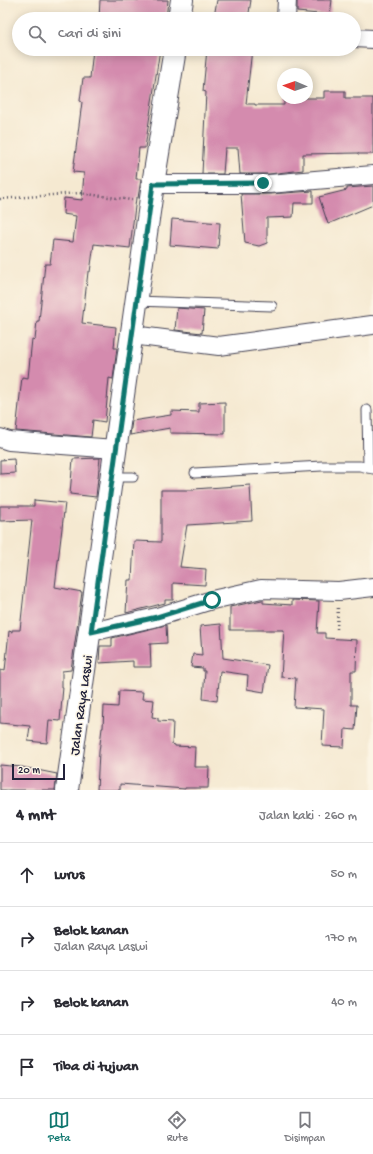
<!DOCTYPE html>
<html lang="id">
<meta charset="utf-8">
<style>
:root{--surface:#fff;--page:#f2f2f3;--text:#2b2b33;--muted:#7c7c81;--line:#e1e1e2;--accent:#0f766e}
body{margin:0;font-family:"Gochi Hand",sans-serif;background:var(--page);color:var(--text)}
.compass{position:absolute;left:277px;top:68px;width:36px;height:36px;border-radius:50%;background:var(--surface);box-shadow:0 2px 10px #0003;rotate:272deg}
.scale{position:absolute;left:12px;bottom:10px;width:53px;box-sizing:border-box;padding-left:4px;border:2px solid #22223b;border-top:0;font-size:11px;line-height:14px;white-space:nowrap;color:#22223b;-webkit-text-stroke:3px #fcf5e5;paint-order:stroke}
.stop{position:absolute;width:12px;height:12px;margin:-9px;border:3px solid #0f766e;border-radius:50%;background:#fff}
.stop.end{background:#0f766e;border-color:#fff;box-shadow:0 1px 4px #0008}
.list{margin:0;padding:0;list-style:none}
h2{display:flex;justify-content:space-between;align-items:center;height:52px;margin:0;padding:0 16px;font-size:17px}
h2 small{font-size:13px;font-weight:400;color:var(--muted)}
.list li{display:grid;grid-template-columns:26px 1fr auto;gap:12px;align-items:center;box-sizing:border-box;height:64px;padding:0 16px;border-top:1px solid var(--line)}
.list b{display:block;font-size:15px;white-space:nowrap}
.list p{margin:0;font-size:13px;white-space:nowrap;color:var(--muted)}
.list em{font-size:13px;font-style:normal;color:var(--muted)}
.icon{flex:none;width:22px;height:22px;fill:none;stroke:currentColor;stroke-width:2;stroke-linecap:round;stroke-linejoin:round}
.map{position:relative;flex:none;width:373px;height:790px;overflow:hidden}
.search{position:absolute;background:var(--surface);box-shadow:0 2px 10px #0003;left:12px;right:12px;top:12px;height:44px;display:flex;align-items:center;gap:10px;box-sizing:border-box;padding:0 14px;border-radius:22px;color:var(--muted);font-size:15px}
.sheet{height:308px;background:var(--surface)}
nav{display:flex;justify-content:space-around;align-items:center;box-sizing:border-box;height:56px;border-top:1px solid var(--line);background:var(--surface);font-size:11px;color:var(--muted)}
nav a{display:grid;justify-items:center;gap:2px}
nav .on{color:var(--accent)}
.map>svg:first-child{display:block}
.building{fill:#d48bae}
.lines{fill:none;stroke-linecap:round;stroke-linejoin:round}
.service-casing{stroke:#424052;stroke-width:11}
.minor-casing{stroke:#424052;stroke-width:20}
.primary-casing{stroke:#424052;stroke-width:24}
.path{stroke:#424052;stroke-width:2.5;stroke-dasharray:1 3;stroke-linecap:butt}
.service{stroke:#fff;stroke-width:9}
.minor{stroke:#fff;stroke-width:18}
.primary{stroke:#fff;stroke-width:22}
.route{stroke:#0f766e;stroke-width:5}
.labels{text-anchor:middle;stroke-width:3;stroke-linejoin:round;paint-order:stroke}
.street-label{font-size:14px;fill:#22223b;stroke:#fcf5e5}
</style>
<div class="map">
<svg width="373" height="790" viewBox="0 0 373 790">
<rect width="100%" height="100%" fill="#fcf5e5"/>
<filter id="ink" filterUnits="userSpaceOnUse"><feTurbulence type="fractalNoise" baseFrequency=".025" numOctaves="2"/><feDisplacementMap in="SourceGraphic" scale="8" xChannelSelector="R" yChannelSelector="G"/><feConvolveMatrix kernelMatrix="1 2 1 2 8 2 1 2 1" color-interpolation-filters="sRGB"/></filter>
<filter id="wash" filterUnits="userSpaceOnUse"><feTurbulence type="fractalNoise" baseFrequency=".012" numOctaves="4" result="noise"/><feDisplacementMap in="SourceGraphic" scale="16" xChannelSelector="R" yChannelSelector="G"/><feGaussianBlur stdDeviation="0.9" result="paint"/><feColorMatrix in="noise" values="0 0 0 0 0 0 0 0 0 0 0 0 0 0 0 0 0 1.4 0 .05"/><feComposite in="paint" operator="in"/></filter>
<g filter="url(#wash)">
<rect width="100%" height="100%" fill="#f5e9d1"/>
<g id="blocks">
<g class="building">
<polygon points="100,0 168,0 166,19 99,19"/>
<polygon points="217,0 251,0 248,19 214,17"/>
<polygon points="297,0 332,0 330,15 297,12"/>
<polygon points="93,49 160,49 145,148 139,148 136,179 141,179 138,198 136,198 130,248 94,244 90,272 88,272 82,323 116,327 114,348 117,348 113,379 109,378 105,422 93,420 91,437 16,431 22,377 28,378 32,339 35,340 37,321 39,321 45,264 50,264 53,240 73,242 76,216 63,214 64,198 82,200 84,173 73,172 82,102 80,101 83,78 90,78"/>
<polygon points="207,49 252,49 246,104 255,104 255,105 284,105 284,98 324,98 324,91 345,91 345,98 373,98 373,154 358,154 358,153 303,154 303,170 269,174 240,174 238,148 225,148 223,174 202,174 206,92 203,91"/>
<polygon points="373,186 373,205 328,224 319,197 347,190 347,188"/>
<polygon points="313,191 313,203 294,203 293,217 267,218 267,243 259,246 245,243 241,194 270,194"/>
<polygon points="172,219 220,223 218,249 170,245"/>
<polygon points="177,308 204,310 202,333 175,330"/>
<polygon points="225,402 225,434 170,433 170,428 130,435 132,421 171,415 171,411 199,412 199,403"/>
<polygon points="100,458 96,497 70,494 73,459"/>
<polygon points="14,459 15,473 0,474 0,460"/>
<polygon points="250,485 252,521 187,525 180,567 206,569 205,585 173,583 173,600 165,600 165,603 126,613 128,580 132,580 134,541 161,542 161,490 194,490 194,489"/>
<polygon points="34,500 65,503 55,587 82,592 71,670 62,671 62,687 63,687 60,721 49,720 47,743 28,741 30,726 0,723 0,670 5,671 9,631 12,632 12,630 20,630 32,520 0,521 0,506 34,506"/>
<polygon points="262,600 263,600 263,603 292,605 292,600 319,601 317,633 325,633 325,638 357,640 356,671 351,671 351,705 357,705 355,730 345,729 344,747 322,746 324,709 294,707 296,678 281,677 284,630 230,630 230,607"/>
<polygon points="221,624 223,658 268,665 264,692 247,689 248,675 220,671 217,701 203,699 205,671 203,671 203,668 191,667 193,654 202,655 200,626"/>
<polygon points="166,625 167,643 150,644 151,667 133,667 133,661 99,663 100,646 112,646 112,638"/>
<polygon points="119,691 143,692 142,699 154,700 152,717 158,718 158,721 173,722 172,744 175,745 175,746 195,747 194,767 209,767 208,788 185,788 185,789 120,784 120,790 97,790 99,752 102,728 103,728 104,706 118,707"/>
<polygon points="0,765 22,767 57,774 55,790 0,790"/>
</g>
</g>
</g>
<g filter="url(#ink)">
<use href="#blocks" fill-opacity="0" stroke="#424052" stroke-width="1"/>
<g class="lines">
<g class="service-casing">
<g id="service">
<polyline points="137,301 272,306"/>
<polyline points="367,410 368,468"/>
<polyline points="195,473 322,466 360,466 373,469"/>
<polyline points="112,477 133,477"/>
</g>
</g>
<g class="minor-casing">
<g id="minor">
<polyline points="286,19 287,0"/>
<polyline points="354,38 373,39"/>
<polyline points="153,184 269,184 373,175"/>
<polyline points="132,335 219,346 372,325"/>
<polyline points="0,438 9,441 115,449"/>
<polyline points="91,632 157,617 212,600 261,589 339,591 373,587"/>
</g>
</g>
<g class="primary-casing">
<g id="primary">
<polyline points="179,19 182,0"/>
<polyline points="67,790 153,184 175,49"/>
</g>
</g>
<g class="path">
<polyline points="0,199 79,193 132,200"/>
<polyline points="337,629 338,607"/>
</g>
<use href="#service" class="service"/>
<use href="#minor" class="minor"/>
<use href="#primary" class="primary"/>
</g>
</g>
<g class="lines" filter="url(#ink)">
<polyline class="route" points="212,600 157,617 91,632 153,184 263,183"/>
</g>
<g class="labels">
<g class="street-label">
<text transform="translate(80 705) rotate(-82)" y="5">Jalan Raya Laswi</text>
</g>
</g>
</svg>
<svg class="compass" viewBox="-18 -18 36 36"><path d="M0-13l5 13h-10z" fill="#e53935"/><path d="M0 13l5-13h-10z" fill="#7c7c81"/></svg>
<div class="scale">20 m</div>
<div class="stop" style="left:212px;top:600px"></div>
<div class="stop end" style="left:263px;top:183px"></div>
<div class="search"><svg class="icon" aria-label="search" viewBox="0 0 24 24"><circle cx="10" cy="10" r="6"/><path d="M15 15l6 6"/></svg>Cari di sini</div>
</div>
<section class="sheet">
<h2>4 mnt<small>Jalan kaki · 260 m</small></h2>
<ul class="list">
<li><svg class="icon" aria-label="ahead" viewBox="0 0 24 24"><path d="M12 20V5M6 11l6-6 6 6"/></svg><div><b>Lurus</b></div><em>50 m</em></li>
<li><svg class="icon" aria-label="right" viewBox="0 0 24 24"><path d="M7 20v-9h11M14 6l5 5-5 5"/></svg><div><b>Belok kanan</b><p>Jalan Raya Laswi</p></div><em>170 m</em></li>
<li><svg class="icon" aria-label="right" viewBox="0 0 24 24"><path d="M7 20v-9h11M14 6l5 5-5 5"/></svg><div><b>Belok kanan</b></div><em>40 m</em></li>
<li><svg class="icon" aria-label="arrive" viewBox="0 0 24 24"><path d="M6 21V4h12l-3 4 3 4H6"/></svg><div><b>Tiba di tujuan</b></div></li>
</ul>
</section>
<nav>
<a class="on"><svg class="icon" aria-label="map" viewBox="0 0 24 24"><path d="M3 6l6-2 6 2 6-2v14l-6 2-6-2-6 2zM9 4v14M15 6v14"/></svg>Peta</a>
<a><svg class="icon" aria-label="directions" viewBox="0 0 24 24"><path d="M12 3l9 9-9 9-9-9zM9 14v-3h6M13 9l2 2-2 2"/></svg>Rute</a>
<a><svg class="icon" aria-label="saved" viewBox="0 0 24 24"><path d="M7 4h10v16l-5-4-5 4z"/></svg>Disimpan</a>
</nav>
